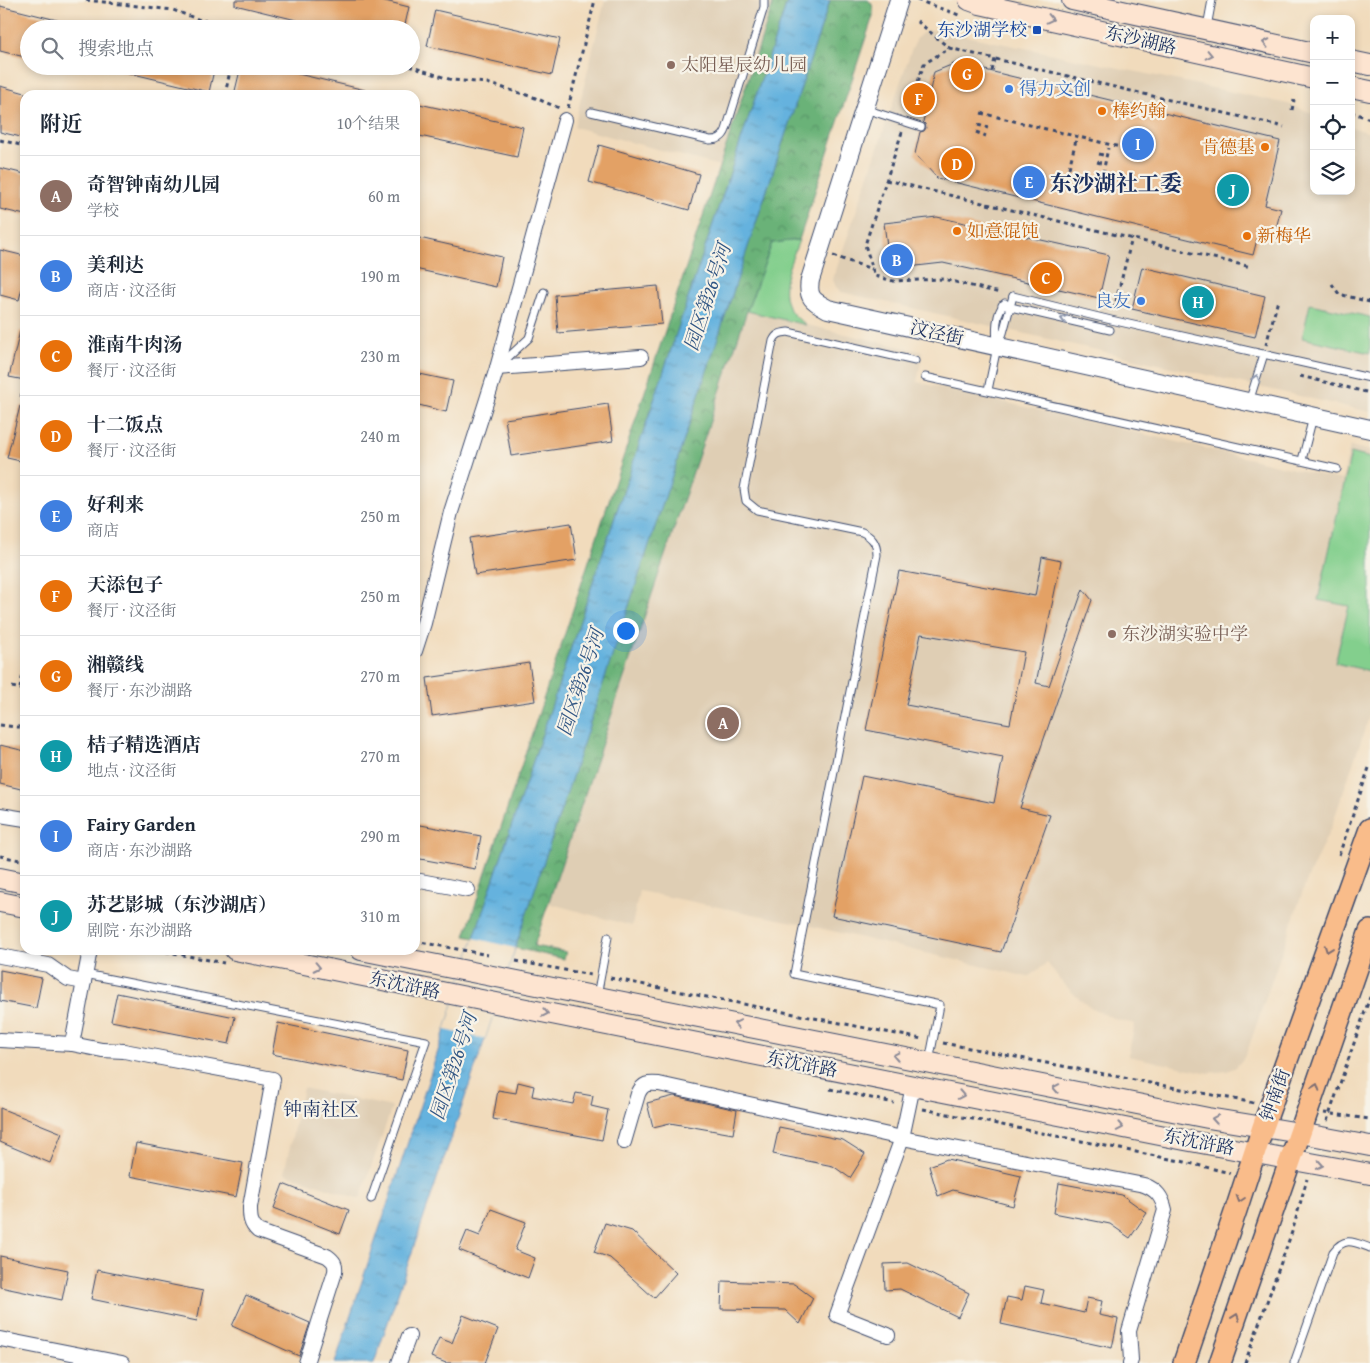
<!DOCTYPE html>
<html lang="zh">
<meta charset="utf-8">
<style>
:root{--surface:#fff;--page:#f6f6f7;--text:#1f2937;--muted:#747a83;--line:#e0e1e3;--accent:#0f766e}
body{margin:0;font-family:"Gentium Book Plus","Noto Serif SC",serif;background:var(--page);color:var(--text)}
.controls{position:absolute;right:15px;top:15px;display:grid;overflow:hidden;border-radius:10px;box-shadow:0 2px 8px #0003}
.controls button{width:45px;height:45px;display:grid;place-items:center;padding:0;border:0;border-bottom:1px solid var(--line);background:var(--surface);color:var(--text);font:25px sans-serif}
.you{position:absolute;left:625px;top:630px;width:18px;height:18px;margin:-12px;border:4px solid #fff;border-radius:50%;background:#1a73e8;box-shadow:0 0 0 8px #1a73e833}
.badge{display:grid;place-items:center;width:32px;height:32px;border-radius:50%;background:var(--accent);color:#fff;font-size:16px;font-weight:700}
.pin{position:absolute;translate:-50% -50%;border:2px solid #fff;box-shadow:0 1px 5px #0006}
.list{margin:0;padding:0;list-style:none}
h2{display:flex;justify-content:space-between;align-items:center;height:65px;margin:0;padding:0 20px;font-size:21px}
h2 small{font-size:16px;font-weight:400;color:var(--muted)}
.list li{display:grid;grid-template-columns:32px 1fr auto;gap:15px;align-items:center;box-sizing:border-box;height:80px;padding:0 20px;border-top:1px solid var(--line)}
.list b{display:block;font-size:19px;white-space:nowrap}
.list p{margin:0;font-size:16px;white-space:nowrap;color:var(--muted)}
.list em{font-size:16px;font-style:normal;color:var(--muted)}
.icon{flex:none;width:28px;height:28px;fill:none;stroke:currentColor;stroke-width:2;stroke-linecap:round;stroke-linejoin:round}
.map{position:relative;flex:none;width:1370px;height:1363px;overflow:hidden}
.search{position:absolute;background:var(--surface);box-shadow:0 2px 8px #0003;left:20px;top:20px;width:400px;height:55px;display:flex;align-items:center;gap:12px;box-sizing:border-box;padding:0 18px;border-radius:28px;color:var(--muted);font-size:19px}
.panel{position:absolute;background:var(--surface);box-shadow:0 2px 8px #0003;left:20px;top:90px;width:400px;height:865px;border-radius:15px}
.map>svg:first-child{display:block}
.built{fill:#dfceb4}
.grass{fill:#83cf8d;stroke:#4f7f76}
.forest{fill:url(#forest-crowns);stroke:#42706b}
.water{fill:url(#water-ripples);stroke:#40709e}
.pier{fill:#f1dbbc}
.building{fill:#e3a165;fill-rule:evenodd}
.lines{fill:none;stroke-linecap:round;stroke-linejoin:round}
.service-casing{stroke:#3b496c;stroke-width:9}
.minor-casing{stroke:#3b496c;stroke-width:16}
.tertiary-casing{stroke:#3b496c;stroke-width:20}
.secondary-casing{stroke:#3b496c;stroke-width:22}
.primary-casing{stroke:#3b496c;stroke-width:24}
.path{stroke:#3b496c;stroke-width:3;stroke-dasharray:4 4;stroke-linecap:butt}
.service{stroke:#fff;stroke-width:7}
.minor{stroke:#fff;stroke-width:14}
.tertiary{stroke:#fff;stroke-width:18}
.secondary{stroke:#fde4d0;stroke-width:20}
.primary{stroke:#f9bc8a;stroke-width:21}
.oneway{stroke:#8c8a97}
.oneway2{stroke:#8d97ae}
.oneway3{stroke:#7f6e72}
.transit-dot{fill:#1a4fb4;stroke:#f7f3e8;stroke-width:2}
.education-dot{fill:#8d6e63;stroke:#f7f3e8;stroke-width:2}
.shop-dot{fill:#3f7fe0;stroke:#f7f3e8;stroke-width:2}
.food-dot{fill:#e8710a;stroke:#f7f3e8;stroke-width:2}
.labels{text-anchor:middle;stroke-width:4.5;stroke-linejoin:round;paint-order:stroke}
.transit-label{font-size:18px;fill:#164399;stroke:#f7f3e8;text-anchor:end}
.street-label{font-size:18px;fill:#1b2f5e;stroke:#f7f3e8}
.education-label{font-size:18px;fill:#785e54;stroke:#f7f3e8;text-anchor:start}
.shop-label{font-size:18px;fill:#366cbe;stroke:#f7f3e8;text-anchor:start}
.food-label{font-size:18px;fill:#c56008;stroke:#f7f3e8;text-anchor:start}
.water-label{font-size:19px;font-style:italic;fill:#315684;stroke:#f7f3e8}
.neighbourhood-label{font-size:19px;fill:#1b2f5e;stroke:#f7f3e8}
.district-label{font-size:22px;font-weight:bold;fill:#1b2f5e;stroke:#f7f3e8}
</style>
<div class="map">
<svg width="1370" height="1363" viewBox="0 0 1370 1363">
<defs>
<pattern id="forest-crowns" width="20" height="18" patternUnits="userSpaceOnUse" patternTransform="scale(1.25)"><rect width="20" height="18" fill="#6ab278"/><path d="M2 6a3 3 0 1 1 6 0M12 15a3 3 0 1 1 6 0" fill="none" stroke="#569166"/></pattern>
<pattern id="water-ripples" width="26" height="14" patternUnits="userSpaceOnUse" patternTransform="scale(1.25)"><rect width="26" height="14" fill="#65b2de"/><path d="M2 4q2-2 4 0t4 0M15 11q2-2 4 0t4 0" fill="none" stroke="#5291b7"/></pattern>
</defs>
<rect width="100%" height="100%" fill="#f7f3e8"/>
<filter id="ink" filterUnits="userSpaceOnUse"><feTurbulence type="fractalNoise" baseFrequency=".02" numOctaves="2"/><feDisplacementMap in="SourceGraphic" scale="10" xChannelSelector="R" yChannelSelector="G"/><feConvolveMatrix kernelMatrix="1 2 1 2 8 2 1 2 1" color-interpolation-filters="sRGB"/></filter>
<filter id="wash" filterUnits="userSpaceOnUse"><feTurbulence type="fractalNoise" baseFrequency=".0096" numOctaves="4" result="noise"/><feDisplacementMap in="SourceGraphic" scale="20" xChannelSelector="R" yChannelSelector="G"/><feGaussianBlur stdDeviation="1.12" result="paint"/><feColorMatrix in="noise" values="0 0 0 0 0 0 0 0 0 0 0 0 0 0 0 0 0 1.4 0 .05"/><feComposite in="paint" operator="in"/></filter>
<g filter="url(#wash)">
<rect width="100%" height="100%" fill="#f1dbbc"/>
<g class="built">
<polygon points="605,0 745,0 773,6 720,166 574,127"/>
<polygon points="926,30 939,30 1288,104 1314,114 1314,191 1351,191 1351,127 1370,133 1370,412 841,292 836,287 833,280 834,276 912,48 917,38"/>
<polygon points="747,311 923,352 917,382 1342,480 1350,446 1370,451 1370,714 1332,825 1306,882 1248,1049 1242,1060 1236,1067 1227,1071 1209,1073 1128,1056 1135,1024 1118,1020 1102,1013 1088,1006 1075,995 1063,983 1047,963 1028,977 798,923 639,891 632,926 548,903"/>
<polygon points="303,1088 392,1107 360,1199 284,1173"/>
</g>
<g class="grass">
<path d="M799 240C791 263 774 293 794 315 798 319 802 322 806 325L747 311 772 243Z"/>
<polygon points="1310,304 1370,317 1370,353 1302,338"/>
<polygon points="1351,453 1370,458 1370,671 1335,663 1349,606 1318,600"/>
</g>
<g class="forest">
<polygon points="772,0 788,0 474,938 465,936 772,7"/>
<path d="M830 0H868C874 4 873 10 873 16L799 240 772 243 747 311 534 946 566 952 564 959 515 948Z"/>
</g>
<polygon class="water" points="788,0 830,0 485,1039 374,1363 335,1363 445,1030 474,938"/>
<polygon class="pier" points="474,938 515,948 485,1039 445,1030"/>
<g id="blocks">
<g class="building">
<polygon points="235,0 381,0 409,7 404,29 333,29 235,5"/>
<polygon points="0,6 73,24 73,29 29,29 29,58 0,51"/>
<polygon points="435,10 560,39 552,75 427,46"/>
<polygon points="956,63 1280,141 1265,205 1281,209 1274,236 1259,232 1253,255 937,178 915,154 920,132 924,131 926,128 925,124 923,122 934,72"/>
<polygon points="121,66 215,66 209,92 121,71"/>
<polygon points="241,66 265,66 365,90 365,95 234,95"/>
<polygon points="0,86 25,93 25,138 0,132"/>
<polygon points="415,103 523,127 517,157 415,135"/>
<polygon points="599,145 699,174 689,210 589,182"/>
<polygon points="0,168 25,174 25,215 0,209"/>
<polygon points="937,217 1109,255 1099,298 943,263 890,269 884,223"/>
<polygon points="415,237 502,257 496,287 415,269"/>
<polygon points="0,250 25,256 25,276 19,300 0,295"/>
<polygon points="1142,267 1265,296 1255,337 1132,309"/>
<polygon points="658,286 662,324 558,333 555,295"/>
<polygon points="20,331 25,332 25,380 9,377"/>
<polygon points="415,373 453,381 446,412 415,404"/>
<polygon points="608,404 613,441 511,456 505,419"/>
<polygon points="20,406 25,407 25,462 7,458"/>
<polygon points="571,523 577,560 475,575 469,538"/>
<path d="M1042 557 1061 561 1036 683 1049 686 1083 589 1092 600 1020 808 1050 815 1001 952 832 916 862 776 994 803 1003 757 866 730 899 571 1035 596ZM921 634 1024 652 1010 724 906 705Z"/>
<polygon points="529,663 535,701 432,716 427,678"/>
<polygon points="0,745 25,751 25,790 0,784"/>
<polygon points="415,824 481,836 475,869 415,858"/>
<polygon points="0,970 42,978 36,1008 0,1001"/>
<polygon points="117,993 235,1017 229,1044 111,1021"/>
<polygon points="278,1023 408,1050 402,1080 272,1054"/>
<polygon points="518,1082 534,1086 532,1096 573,1104 576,1093 593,1096 591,1106 608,1110 602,1140 493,1119 498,1090 516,1093"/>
<polygon points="674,1096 737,1110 733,1134 670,1123 653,1127 647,1103"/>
<polygon points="0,1108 62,1133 50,1163 0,1142"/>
<polygon points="779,1127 843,1140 865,1154 850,1178 833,1166 773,1154"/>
<polygon points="136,1143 243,1163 236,1197 130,1176"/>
<polygon points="947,1159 1021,1176 1013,1206 953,1190 938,1196 929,1166"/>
<polygon points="1059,1183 1122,1195 1147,1213 1130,1238 1110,1224 1054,1213"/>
<polygon points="283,1184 349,1210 340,1234 274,1208"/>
<polygon points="491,1209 526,1222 515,1250 535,1258 528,1278 459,1250 467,1231 480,1236"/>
<polygon points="605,1223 632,1231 676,1273 654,1298 610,1258 594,1252"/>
<polygon points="0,1256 68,1270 62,1300 0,1287"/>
<polygon points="908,1263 969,1293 958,1317 900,1289 885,1290 884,1264"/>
<polygon points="97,1270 203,1291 197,1321 91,1299"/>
<polygon points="722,1281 794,1284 813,1298 800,1324 785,1310 721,1309"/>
<polygon points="1025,1286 1044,1290 1041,1303 1084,1313 1087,1298 1102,1301 1099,1315 1118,1319 1112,1348 1001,1324 1007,1297 1022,1300"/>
<polygon points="246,1295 310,1323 299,1356 232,1326"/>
<polygon points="463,1315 498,1329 485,1363 446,1363 431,1357 439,1338 452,1343"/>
</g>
</g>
</g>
<g filter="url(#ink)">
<use href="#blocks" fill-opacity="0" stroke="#3b496c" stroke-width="1"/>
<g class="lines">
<g class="service-casing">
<g id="service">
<polyline points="1207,27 1212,0"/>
<polyline points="865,109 921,127"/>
<path d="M591 112 710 140C718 140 723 138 726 130L764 7V0"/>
<polyline points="1013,296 1111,320 1370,378"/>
<polyline points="1002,305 1110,330"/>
<path d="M997 345C996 331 995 313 1005 303"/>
<path d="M915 361 788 332C780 333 776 334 773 341L744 489 746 501 757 510 862 532C872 537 877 543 877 555L794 974 940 1005 929 1062"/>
<polyline points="501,364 529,338 544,292"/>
<polyline points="925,377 1337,469"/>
<polyline points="988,390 997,347 1003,333 1013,296"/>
<polyline points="1249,402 1264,354"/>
<polyline points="1302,460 1313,417"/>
<polyline points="85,974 426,1041 371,1199"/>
<polyline points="597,996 608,937"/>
<path d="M1294 1363 1333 1252C1345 1236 1354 1242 1370 1248"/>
</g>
</g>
<g class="minor-casing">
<g id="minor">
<polyline points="497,368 641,357"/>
<polyline points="415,651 424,623 451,512 497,368 565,120"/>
<polyline points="0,815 25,819"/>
<polyline points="415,880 468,890"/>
<polyline points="0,956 48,965 68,979 84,982"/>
<path d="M0 1040 72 1044 102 1050 124 1051 273 1079 250 1207C250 1217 250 1224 258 1231L327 1256C334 1261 336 1264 335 1272L306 1363"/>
<polyline points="72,1044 90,950"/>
<path d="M624 1142 638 1094C643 1083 648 1083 659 1084L902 1138 1144 1185C1157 1190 1162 1197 1165 1210L1129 1331 1131 1360 1130 1363"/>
<polyline points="888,1335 837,1315 902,1138 913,1086"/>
<polyline points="0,1339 122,1363"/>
<polyline points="399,1363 409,1336"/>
</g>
</g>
<g class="tertiary-casing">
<path id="tertiary" d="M899 0 810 280C807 298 813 301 828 309L1370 429"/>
</g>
<g class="secondary-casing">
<g id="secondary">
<polyline points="969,0 980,4 1314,78"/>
<polyline points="1072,0 1314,53"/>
<polyline points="1351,61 1370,65"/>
<polyline points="1351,87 1370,91"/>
<polyline points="0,878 25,883"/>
<polyline points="0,902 25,907"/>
<polyline points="235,950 456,995 1185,1140 1370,1174"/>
<polyline points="361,950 1208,1118 1300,1133 1370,1146"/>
</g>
</g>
<g class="primary-casing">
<g id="primary">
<polyline points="1184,1363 1236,1210 1263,1127 1370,829"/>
<polyline points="1220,1363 1370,931"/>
</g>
</g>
<g class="path">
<polyline points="86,0 173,10 200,20 239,24 253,29"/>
<polyline points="917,0 959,15"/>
<polyline points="917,21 949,48"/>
<polyline points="237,29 239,24"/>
<polyline points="409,66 452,80 487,83 533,97 559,108"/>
<polyline points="992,71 995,59"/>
<polyline points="225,95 231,66"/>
<polyline points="568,108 595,0"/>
<polyline points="1292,110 1294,100"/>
<polyline points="908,112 924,64 949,48 1284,127"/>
<polyline points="1351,112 1370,119"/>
<polyline points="981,113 1132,150"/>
<polyline points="978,125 988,128"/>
<polyline points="902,132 865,245 875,276 893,281 943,279 1000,293"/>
<polyline points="976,132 986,136"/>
<polyline points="0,140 25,146"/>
<polyline points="1099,154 1107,156"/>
<polyline points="1097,162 1105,164"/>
<polyline points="1069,168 1077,136"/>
<polyline points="1103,173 1108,148"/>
<polyline points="886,180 1251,267"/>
<polyline points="833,256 872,269"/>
<polyline points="1332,284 1339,294 1370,302"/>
<polyline points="1114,309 1132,238"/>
<polyline points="1266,345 1278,300"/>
<polyline points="1300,376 1370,393"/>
<polyline points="20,395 25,396"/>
<polyline points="12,687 25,690"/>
<polyline points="20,688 25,664"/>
<polyline points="0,725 17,727 25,727"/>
<polyline points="1339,855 1370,765"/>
<polyline points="0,856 25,861"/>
<polyline points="415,941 488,955"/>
<polyline points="158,950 224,963"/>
<polyline points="516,961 591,975"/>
<polyline points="610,978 922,1039"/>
<polyline points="943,1043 1254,1103"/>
<polyline points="830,1089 894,1103"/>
<polyline points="923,1109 1185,1162 1230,1173"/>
<polyline points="1324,1113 1370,1119"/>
<polyline points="1327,1121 1370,997"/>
<polyline points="1245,1363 1293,1229 1307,1179"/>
</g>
<use href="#service" class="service"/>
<use href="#minor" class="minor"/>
<use href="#tertiary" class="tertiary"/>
<use href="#secondary" class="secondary"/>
<use href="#primary" class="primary"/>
</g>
<defs><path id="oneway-chevron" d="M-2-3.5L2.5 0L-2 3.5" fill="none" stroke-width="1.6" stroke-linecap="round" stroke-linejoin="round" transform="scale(1.25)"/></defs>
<g class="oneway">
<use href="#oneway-chevron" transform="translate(1050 19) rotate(13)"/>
<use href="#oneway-chevron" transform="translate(1266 43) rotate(-168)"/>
<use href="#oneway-chevron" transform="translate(1209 55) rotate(13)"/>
<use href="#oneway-chevron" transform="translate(317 967) rotate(12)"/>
<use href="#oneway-chevron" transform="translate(545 1013) rotate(11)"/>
<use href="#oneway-chevron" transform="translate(737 1024) rotate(-169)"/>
<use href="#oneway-chevron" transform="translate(896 1056) rotate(-169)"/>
<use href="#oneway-chevron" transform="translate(1056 1088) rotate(-169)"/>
<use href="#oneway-chevron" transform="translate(961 1095) rotate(11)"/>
<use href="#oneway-chevron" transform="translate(1215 1119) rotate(-170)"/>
<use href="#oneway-chevron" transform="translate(1120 1127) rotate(11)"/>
<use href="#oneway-chevron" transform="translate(1320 1165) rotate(10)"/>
</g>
<g class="oneway2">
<use href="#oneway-chevron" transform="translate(1064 319) rotate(-167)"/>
<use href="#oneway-chevron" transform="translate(1256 378) rotate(-73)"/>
</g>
<g class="oneway3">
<use href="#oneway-chevron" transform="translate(1328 949) rotate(110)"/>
<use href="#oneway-chevron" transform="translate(1316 1087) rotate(-71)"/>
<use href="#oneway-chevron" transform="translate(1240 1199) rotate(108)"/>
<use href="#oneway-chevron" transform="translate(1236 1317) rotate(-71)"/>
</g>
</g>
<rect class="transit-dot" x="1032" y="25" width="10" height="10" rx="2.5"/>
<g class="education-dot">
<circle cx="671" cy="65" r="5"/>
<circle cx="1112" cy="634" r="5"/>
</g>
<g class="shop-dot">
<circle cx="1009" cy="89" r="5"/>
<circle cx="1141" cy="301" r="5"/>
</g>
<g class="food-dot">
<circle cx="1102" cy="111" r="5"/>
<circle cx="1265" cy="147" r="5"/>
<circle cx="957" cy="231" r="5"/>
<circle cx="1247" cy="236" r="5"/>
</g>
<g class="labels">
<g class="transit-label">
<text x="1027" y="36">东沙湖学校</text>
</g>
<g class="street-label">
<text transform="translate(1141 40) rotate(13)" y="6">东沙湖路</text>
<text transform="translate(937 333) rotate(13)" y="6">汶泾街</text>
<text transform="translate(405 985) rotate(12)" y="6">东沈浒路</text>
<text transform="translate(802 1064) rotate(11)" y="6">东沈浒路</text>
<text transform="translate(1275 1095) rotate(-70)" y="6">钟南街</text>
<text transform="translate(1199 1142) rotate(11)" y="6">东沈浒路</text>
</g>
<g class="education-label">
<text x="681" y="71">太阳星辰幼儿园</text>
<text x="1122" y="640">东沙湖实验中学</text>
</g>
<g class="shop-label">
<text x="1019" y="95">得力文创</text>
<text x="1131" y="307" text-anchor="end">良友</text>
</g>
<g class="food-label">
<text x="1112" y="117">棒约翰</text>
<text x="1255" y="153" text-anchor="end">肯德基</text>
<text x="967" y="237">如意馄饨</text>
<text x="1257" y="242">新梅华</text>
</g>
<g class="water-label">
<text transform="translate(707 297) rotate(-72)" y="7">园区第26号河</text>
<text transform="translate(580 682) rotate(-72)" y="7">园区第26号河</text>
<text transform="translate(453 1066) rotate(-72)" y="7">园区第26号河</text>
</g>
<g class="neighbourhood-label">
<text x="321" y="1116">钟南社区</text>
</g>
<g class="district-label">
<text x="1116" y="191">东沙湖社工委</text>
</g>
</g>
</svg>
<div class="controls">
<button>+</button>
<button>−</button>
<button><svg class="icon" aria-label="locate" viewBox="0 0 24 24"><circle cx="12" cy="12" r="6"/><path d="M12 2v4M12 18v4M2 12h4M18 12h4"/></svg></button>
<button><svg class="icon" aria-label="layers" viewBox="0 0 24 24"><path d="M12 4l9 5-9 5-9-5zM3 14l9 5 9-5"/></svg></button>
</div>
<div class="you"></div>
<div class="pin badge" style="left:723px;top:723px;background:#8d6e63">A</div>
<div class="pin badge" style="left:897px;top:260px;background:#3f7fe0">B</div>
<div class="pin badge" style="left:1046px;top:278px;background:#e8710a">C</div>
<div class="pin badge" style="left:957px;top:164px;background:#e8710a">D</div>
<div class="pin badge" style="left:1029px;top:182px;background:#3f7fe0">E</div>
<div class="pin badge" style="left:919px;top:99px;background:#e8710a">F</div>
<div class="pin badge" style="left:967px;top:74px;background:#e8710a">G</div>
<div class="pin badge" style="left:1198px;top:302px;background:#0f9aa8">H</div>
<div class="pin badge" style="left:1138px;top:144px;background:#3f7fe0">I</div>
<div class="pin badge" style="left:1233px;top:190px;background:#0f9aa8">J</div>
<div class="search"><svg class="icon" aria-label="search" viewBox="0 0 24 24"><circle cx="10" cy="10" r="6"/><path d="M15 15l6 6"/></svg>搜索地点</div>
<section class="panel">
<h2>附近<small>10个结果</small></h2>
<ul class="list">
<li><span class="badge" style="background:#8d6e63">A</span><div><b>奇智钟南幼儿园</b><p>学校</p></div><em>60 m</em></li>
<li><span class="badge" style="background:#3f7fe0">B</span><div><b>美利达</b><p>商店 · 汶泾街</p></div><em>190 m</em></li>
<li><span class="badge" style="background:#e8710a">C</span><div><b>淮南牛肉汤</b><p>餐厅 · 汶泾街</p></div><em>230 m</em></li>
<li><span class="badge" style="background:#e8710a">D</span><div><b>十二饭点</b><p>餐厅 · 汶泾街</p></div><em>240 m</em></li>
<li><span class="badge" style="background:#3f7fe0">E</span><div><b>好利来</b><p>商店</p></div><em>250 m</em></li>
<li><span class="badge" style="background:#e8710a">F</span><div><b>天添包子</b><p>餐厅 · 汶泾街</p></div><em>250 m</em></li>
<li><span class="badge" style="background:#e8710a">G</span><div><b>湘赣线</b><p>餐厅 · 东沙湖路</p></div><em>270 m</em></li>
<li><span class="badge" style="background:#0f9aa8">H</span><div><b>桔子精选酒店</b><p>地点 · 汶泾街</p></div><em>270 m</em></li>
<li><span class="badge" style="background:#3f7fe0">I</span><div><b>Fairy Garden</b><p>商店 · 东沙湖路</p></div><em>290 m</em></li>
<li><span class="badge" style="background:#0f9aa8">J</span><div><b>苏艺影城（东沙湖店）</b><p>剧院 · 东沙湖路</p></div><em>310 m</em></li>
</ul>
</section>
</div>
